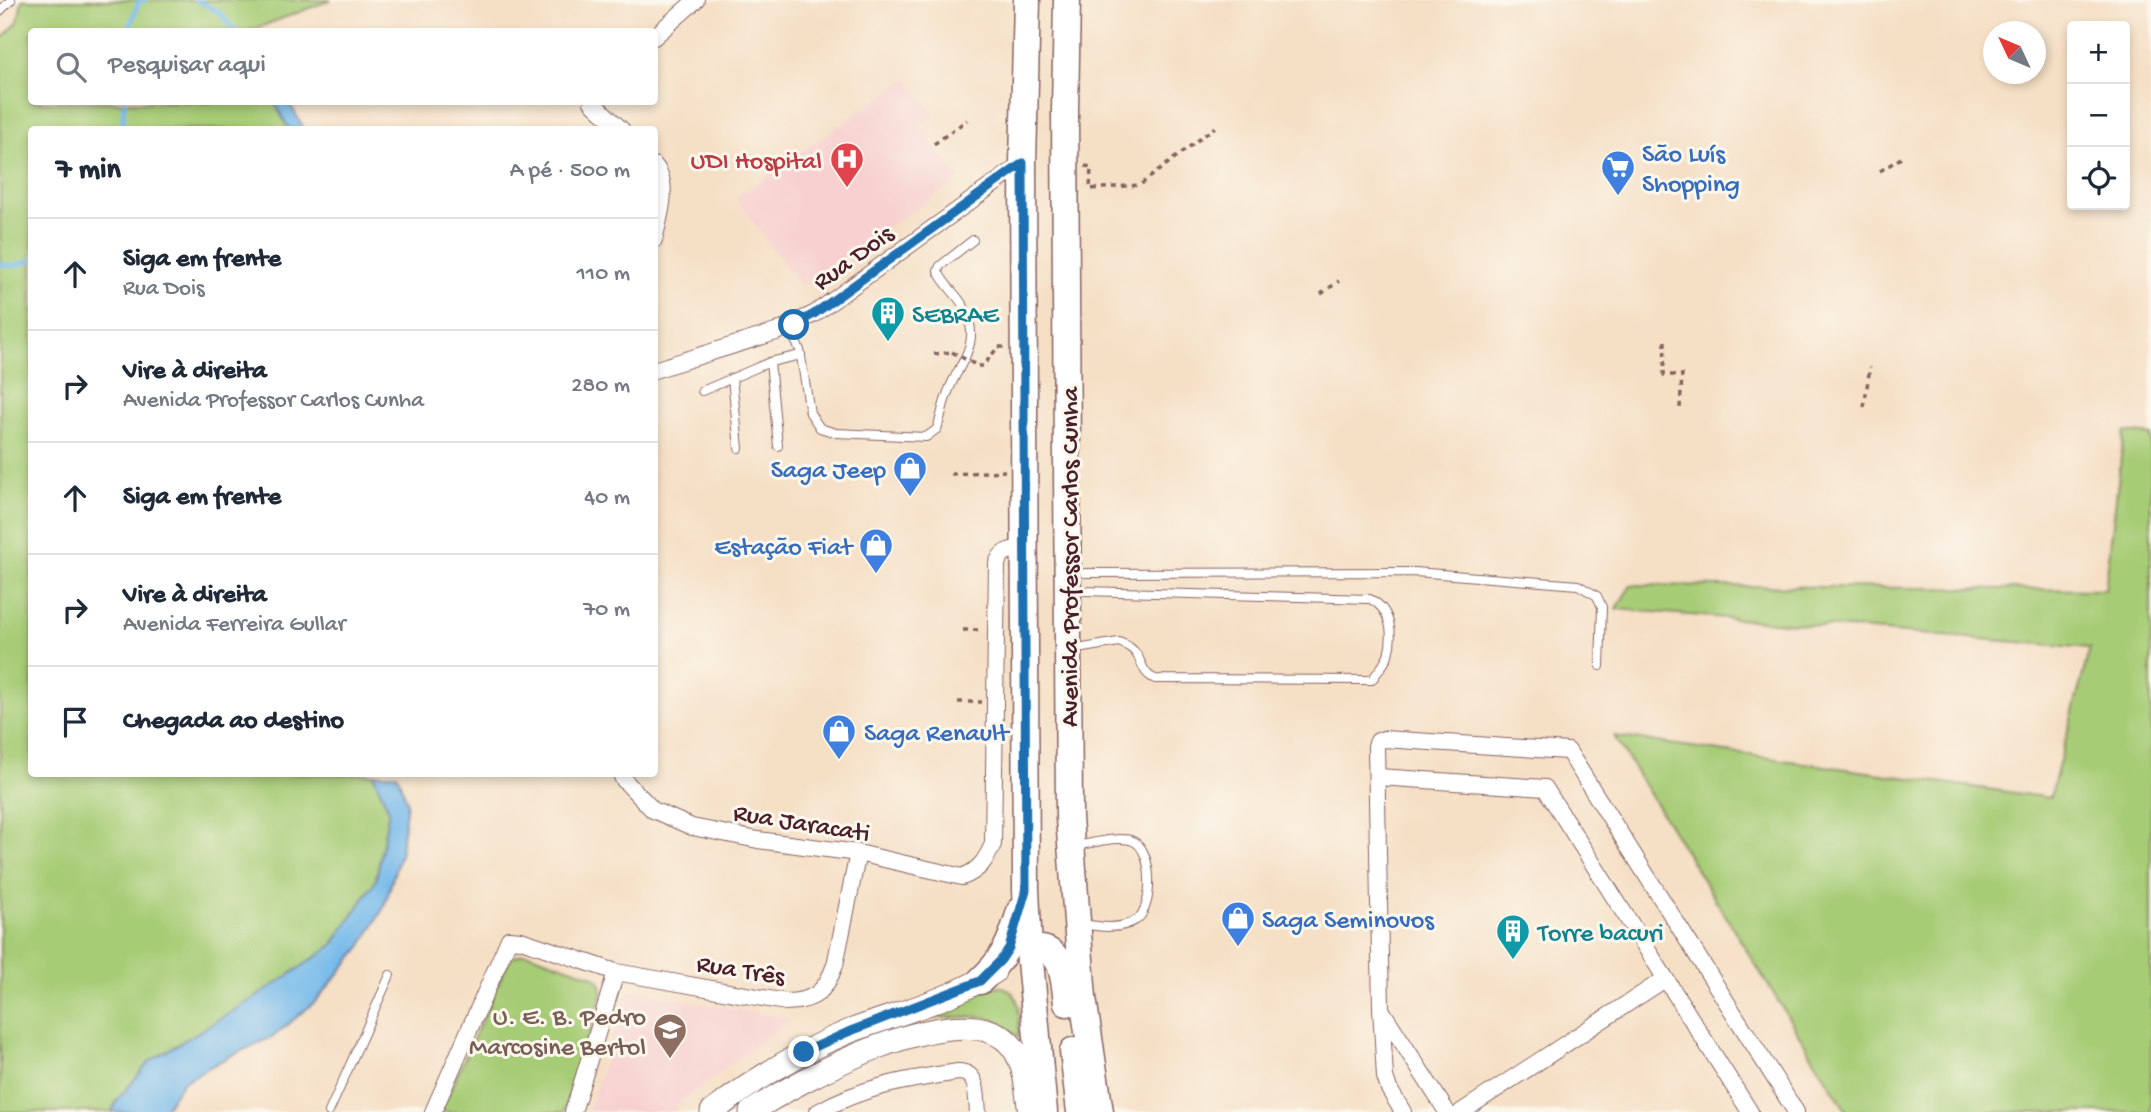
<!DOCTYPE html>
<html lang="pt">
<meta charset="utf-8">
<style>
:root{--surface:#fff;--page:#f2f2f3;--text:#1f2937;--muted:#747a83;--line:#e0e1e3}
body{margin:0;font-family:"Gochi Hand",sans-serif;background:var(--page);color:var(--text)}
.controls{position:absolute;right:21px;top:21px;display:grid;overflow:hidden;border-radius:7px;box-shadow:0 4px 10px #0003}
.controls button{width:63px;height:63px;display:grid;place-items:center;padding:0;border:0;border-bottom:2px solid var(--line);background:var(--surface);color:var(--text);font:35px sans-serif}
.compass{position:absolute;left:1983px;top:21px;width:63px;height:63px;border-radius:50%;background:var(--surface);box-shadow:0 4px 10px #0003;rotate:314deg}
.stop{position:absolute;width:21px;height:21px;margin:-16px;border:5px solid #1f6fb2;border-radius:50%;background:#fff}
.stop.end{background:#1f6fb2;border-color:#fff;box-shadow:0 2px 7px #0008}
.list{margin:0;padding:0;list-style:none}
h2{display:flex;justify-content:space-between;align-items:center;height:91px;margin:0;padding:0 28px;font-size:30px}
h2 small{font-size:23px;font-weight:400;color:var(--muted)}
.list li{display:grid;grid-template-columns:46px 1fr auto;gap:21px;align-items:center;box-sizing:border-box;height:112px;padding:0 28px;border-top:2px solid var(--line)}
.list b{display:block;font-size:26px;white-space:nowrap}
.list p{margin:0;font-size:23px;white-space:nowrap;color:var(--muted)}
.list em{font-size:23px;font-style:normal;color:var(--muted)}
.icon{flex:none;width:38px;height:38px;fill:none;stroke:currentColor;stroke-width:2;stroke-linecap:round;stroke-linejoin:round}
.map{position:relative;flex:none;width:2151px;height:1112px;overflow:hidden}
.search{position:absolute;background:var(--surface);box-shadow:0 4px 10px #0003;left:28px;top:28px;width:630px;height:77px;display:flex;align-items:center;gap:18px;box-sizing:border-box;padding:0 24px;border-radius:7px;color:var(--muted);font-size:26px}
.panel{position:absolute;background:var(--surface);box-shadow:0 4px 10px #0003;left:28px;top:126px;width:630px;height:651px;border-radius:7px}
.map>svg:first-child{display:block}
.built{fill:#f7d0cf}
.green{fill:#a7cc76;stroke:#787650;stroke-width:2}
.water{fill:#74b9ea;stroke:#5f6c8a;stroke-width:2}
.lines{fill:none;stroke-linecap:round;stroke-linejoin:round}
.stream{stroke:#74b9ea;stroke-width:5}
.lane-casing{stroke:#866261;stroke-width:10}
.street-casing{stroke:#866261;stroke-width:18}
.secondary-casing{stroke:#866261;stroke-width:25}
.primary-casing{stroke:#866261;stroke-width:29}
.path{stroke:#866261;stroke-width:3.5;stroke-dasharray:5 5;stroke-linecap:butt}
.lane{stroke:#fff;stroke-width:8}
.street{stroke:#fff;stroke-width:16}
.secondary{stroke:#fff;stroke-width:23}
.primary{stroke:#fff;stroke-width:26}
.path-bridge{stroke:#866261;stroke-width:3.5;stroke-dasharray:5 5;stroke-linecap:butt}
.route{stroke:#1f6fb2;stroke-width:9}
.labels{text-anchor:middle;stroke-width:6;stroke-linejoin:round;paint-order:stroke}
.shop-label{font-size:26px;fill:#366cbe;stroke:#fbf7ec;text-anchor:start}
.health-label{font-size:26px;fill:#be3a42;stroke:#fbf7ec;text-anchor:end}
.street-label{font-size:26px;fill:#4a1f2b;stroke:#fbf7ec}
.culture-label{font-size:26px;fill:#0d838f;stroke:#fbf7ec;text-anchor:start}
.education-label{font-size:26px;fill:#785e54;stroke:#fbf7ec;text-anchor:end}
</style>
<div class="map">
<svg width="2151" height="1112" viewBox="0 0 2151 1112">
<rect width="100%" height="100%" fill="#fbf7ec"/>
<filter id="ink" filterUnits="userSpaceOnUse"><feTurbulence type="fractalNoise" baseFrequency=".0143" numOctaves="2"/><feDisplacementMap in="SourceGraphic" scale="14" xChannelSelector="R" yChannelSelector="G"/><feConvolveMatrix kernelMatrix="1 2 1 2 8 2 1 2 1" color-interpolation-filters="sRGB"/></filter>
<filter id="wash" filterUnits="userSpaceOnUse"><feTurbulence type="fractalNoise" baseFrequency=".00686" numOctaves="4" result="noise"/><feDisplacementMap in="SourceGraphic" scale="28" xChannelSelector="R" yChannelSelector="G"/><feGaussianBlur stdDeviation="1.57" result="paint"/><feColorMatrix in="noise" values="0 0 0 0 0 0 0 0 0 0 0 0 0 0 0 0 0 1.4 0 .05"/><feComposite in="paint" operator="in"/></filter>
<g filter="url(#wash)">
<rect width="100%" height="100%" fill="#f5dfc5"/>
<g class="built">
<polygon points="908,78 934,115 921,125 959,180 800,286 736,198"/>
<polygon points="628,990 789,1019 683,1100 672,1112 588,1112"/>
</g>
<g class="green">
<polygon points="22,0 331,0 249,31 32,32 32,102 274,102 289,129 32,130 32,774 373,774 389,810 376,880 332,946 261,994 117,1100 112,1112 0,1112 0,40 18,22"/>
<polygon points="2124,432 2151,435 2151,1112 1847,1112 1614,736 2050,798 2090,648 1616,609 1631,585 2105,590"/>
<path d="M524 953 531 954 593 976C600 980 602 985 602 994L564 1112H440L508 962 513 957Z"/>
<path d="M995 986C1024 987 1019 1016 1019 1038 985 1001 961 1025 922 1016L930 1011Z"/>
</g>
<g class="water">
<polygon points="274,102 289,102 304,129 289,129"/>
<polygon points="373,774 397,774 407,802 400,854 384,907 361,947 316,1001 274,1036 228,1057 183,1082 162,1112 112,1112 117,1100 150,1061 261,994 332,946 376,880 389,810"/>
</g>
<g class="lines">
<g class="stream">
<polyline points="197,0 220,13 236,32"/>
<polyline points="128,32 139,1 145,0"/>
<polyline points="122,130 124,102"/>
<polyline points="0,264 13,266 32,260"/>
</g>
</g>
</g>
<g filter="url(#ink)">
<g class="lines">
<g class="lane-casing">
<g id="lane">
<polyline points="0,11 11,0"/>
<path d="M788 327 800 350 810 413 820 428 836 433 926 437 937 429C941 417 943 404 948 392 959 362 981 347 966 311 960 296 944 286 938 271L940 266 973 240"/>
<polyline points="770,362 778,446"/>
<polyline points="732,378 739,448"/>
<polyline points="702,391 770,362 801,355"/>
<polyline points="1085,573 1415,572 1578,585 1597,596 1602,607 1600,666"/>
<path d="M1071 650 1119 642C1124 644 1130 647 1134 651 1143 661 1141 673 1155 679L1372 680C1377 672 1386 663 1388 655 1394 634 1391 609 1370 599L1084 591"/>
<path d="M1074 846C1090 844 1119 835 1133 841 1154 850 1154 909 1136 920 1121 930 1100 927 1082 924"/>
<polyline points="329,1112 390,975"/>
</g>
</g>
<g class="street-casing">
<g id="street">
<polyline points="654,37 696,0"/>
<polyline points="592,102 622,130"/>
<path d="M654 165C671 184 659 218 654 240"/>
<polyline points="654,370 776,332 814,314 1023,163"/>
<path d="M621 774 623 779 653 810 692 827 758 840 858 853 962 877C979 871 986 860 993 844L997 564C1001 550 1011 550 1024 548"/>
<polyline points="1378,777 1545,788 1750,1112"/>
<polyline points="1382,1011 1447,1112"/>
<path d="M433 1112 509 939 521 940 616 972 786 1002C815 1001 825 992 835 965L858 853"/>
<polyline points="573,1112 616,972"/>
<path d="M818 1112C861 1087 909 1079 958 1072 979 1072 976 1095 978 1112"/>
<polyline points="1403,1112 1389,1089 1385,1077 1381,1008 1376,746 1378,741 1384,739 1568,751 1796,1112"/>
<polyline points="1461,1112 1665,979"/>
</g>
</g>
<g class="secondary-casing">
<g id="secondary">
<path d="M712 1112C755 1079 800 1051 850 1031 898 1013 951 1000 994 972"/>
<path d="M751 1112C799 1080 957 993 1008 1042 1026 1059 1026 1089 1030 1112"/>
</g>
</g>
<g class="primary-casing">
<g id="primary">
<polyline points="1027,0 1023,163 1026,890 1029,950 1044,1112"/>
<polyline points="1067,0 1065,111 1069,818 1083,998 1100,1112"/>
<path d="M1029 950C1063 942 1064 978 1067 1003"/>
<path d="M980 981C1004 959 1011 943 1020 911"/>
<polyline points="1073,1051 1080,1112"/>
</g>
</g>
<g class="path">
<polyline points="934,144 967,120"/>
<polyline points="1085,166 1091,167 1090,189 1140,185 1215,127"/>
<polyline points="1880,171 1901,158"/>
<polyline points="1321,294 1339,281"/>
<polyline points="1665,341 1664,375 1682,375 1680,408"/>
<polyline points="934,354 952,352"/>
<polyline points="978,366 983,366 998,347 1005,347"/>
<polyline points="1864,407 1870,367"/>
<polyline points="951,474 1005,471"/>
<polyline points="963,630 982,630"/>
<polyline points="958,702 981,702"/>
</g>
<use href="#lane" class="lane"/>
<use href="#street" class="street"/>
<use href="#secondary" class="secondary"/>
<use href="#primary" class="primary"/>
<polyline class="path-bridge" points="952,352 978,366"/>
</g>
</g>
<g class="lines" filter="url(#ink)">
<polyline class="route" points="794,325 814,314 1023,163 1026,890 1009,948 1001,960 980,981 848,1032 804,1052"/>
</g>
<defs>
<g id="hospital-pin" transform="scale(1.75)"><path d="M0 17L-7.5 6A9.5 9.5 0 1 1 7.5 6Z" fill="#e0444e" stroke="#fbf7ec"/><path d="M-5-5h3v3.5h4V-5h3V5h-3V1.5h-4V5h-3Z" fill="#fff"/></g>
<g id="supermarket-pin" transform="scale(1.75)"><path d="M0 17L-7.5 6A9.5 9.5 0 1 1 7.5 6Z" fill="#3f7fe0" stroke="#fbf7ec"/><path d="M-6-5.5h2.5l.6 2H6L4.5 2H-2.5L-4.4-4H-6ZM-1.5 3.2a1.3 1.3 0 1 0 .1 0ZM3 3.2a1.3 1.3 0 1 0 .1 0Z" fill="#fff"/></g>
<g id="building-pin" transform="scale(1.75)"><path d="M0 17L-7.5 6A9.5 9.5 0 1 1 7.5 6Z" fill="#0f9aa8" stroke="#fbf7ec"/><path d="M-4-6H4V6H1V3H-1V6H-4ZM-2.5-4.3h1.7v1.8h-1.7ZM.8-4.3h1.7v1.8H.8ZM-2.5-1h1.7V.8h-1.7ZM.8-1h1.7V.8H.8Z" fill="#fff"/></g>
<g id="shop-pin" transform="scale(1.75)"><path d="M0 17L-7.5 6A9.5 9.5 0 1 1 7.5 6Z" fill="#3f7fe0" stroke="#fbf7ec"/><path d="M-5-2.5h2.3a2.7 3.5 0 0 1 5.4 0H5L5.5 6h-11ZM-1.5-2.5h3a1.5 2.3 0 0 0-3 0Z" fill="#fff"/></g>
<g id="school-pin" transform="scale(1.75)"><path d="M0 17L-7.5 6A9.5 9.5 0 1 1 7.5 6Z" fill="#8d6e63" stroke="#fbf7ec"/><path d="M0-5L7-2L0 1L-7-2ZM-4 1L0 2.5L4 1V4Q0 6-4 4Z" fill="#fff"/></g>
</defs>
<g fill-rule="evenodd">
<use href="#hospital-pin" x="847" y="159"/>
<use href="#supermarket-pin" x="1618" y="167"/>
<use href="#building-pin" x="888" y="313"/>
<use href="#shop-pin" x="910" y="468"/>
<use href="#shop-pin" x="876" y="545"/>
<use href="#shop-pin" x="839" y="731"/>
<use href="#shop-pin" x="1238" y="918"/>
<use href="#building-pin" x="1513" y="931"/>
<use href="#school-pin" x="670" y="1030"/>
</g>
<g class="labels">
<g class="shop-label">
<text x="1642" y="161">São Luís<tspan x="1642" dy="30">Shopping</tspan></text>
<text x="886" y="477" text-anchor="end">Saga Jeep</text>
<text x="852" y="554" text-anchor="end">Estação Fiat</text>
<text x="864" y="740">Saga Renault</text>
<text x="1262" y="927">Saga Seminovos</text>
</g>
<g class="health-label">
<text x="822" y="168">UDI Hospital</text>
</g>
<g class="street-label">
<text transform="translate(852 256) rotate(-36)" y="9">Rua Dois</text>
<text transform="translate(1068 557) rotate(-90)" y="9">Avenida Professor Carlos Cunha</text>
<text transform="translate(802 821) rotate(9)" y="9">Rua Jaracati</text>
<text transform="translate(741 968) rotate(9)" y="9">Rua Três</text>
</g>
<g class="culture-label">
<text x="912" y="322">SEBRAE</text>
<text x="1538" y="940">Torre bacuri</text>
</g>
<g class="education-label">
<text x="646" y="1024">U. E. B. Pedro<tspan x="646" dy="30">Marcosine Bertol</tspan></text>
</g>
</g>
</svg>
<div class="controls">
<button>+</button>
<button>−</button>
<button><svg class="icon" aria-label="locate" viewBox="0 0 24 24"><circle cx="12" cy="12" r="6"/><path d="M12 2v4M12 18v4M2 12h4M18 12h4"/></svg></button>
</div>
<svg class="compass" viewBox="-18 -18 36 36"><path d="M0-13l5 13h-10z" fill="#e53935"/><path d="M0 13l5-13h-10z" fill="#747a83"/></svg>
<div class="stop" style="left:794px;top:325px"></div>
<div class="stop end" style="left:804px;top:1052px"></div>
<div class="search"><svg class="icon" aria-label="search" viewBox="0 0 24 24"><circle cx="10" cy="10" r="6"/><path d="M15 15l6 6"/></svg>Pesquisar aqui</div>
<section class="panel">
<h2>7 min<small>A pé · 500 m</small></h2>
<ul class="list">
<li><svg class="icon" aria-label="ahead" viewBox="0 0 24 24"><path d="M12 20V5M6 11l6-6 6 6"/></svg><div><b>Siga em frente</b><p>Rua Dois</p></div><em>110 m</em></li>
<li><svg class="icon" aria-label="right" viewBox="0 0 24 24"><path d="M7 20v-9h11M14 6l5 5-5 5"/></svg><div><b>Vire à direita</b><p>Avenida Professor Carlos Cunha</p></div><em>280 m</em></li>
<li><svg class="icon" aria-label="ahead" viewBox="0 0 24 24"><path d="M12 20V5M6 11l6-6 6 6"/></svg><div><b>Siga em frente</b></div><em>40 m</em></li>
<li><svg class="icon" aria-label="right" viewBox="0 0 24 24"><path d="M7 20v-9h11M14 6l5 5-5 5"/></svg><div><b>Vire à direita</b><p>Avenida Ferreira Gullar</p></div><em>70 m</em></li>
<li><svg class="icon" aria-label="arrive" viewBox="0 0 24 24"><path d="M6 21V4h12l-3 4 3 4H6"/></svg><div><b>Chegada ao destino</b></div></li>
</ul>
</section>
</div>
